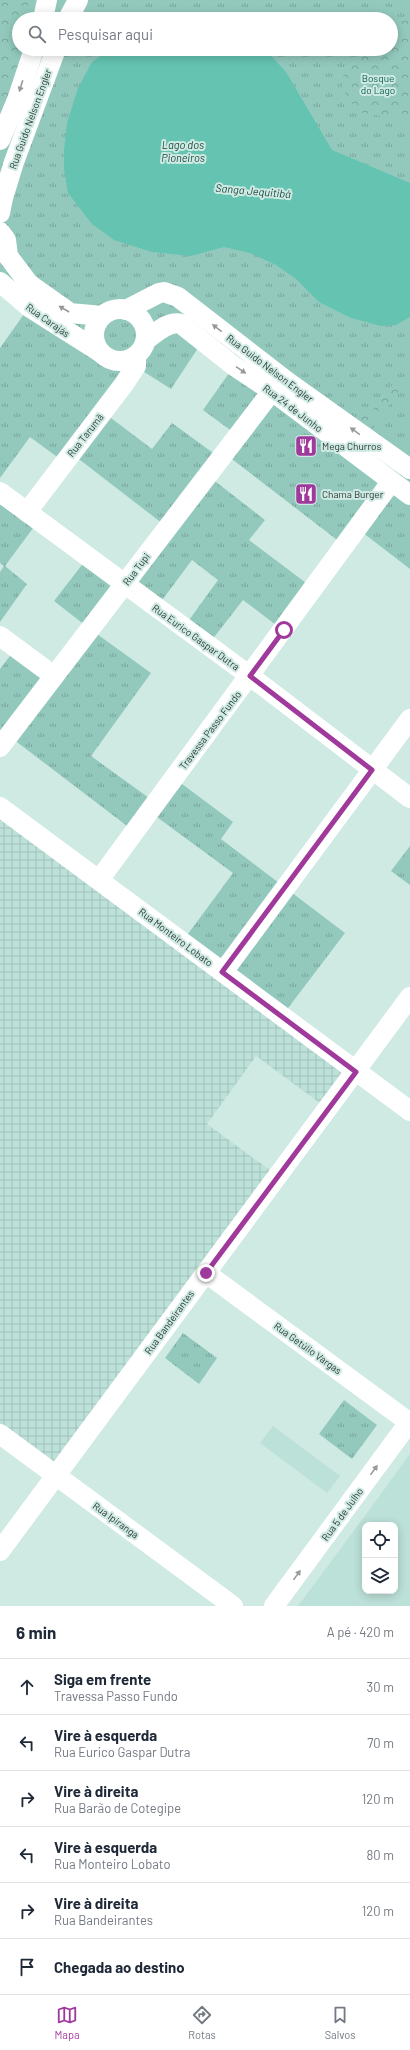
<!DOCTYPE html>
<html lang="pt">
<meta charset="utf-8">
<style>
:root{--surface:#fff;--page:#f2f2f3;--text:#1f2937;--muted:#747a83;--line:#e0e1e3;--accent:#a0399c}
body{margin:0;font-family:Barlow,sans-serif;background:var(--page);color:var(--text)}
.controls{position:absolute;right:12px;bottom:12px;display:grid;overflow:hidden;border-radius:8px;box-shadow:0 2px 10px #0003}
.controls button{width:36px;height:36px;display:grid;place-items:center;padding:0;border:0;border-bottom:1px solid var(--line);background:var(--surface);color:var(--text);font:20px sans-serif}
.stop{position:absolute;width:12px;height:12px;margin:-9px;border:3px solid #a0399c;border-radius:50%;background:#fff}
.stop.end{background:#a0399c;border-color:#fff;box-shadow:0 1px 4px #0008}
.list{margin:0;padding:0;list-style:none}
h2{display:flex;justify-content:space-between;align-items:center;height:52px;margin:0;padding:0 16px;font-size:17px}
h2 small{font-size:13px;font-weight:400;color:var(--muted)}
.list li{display:grid;grid-template-columns:26px 1fr auto;gap:12px;align-items:center;box-sizing:border-box;height:56px;padding:0 16px;border-top:1px solid var(--line)}
.list b{display:block;font-size:15px;white-space:nowrap}
.list p{margin:0;font-size:13px;white-space:nowrap;color:var(--muted)}
.list em{font-size:13px;font-style:normal;color:var(--muted)}
.icon{flex:none;width:22px;height:22px;fill:none;stroke:currentColor;stroke-width:2;stroke-linecap:round;stroke-linejoin:round}
.map{position:relative;flex:none;width:410px;height:1606px;overflow:hidden}
.search{position:absolute;background:var(--surface);box-shadow:0 2px 10px #0003;left:12px;right:12px;top:12px;height:44px;display:flex;align-items:center;gap:10px;box-sizing:border-box;padding:0 14px;border-radius:22px;color:var(--muted);font-size:15px}
.sheet{height:388px;background:var(--surface)}
nav{display:flex;justify-content:space-around;align-items:center;box-sizing:border-box;height:56px;border-top:1px solid var(--line);background:var(--surface);font-size:11px;color:var(--muted)}
nav a{display:grid;justify-items:center;gap:2px}
nav .on{color:var(--accent)}
.map>svg:first-child{display:block}
.built{fill:#bce1d8;fill-rule:evenodd}
.industrial{fill:url(#industrial-grid)}
.grass{fill:url(#grass-tufts)}
.forest{fill:url(#forest-crowns)}
.water{fill:#65c3b1}
.lines{fill:none;stroke-linecap:round;stroke-linejoin:round}
.minor{stroke:#fff;stroke-width:20}
.oneway{fill:#969b9a}
.route{stroke:#a0399c;stroke-width:5}
.labels{text-anchor:middle;stroke-width:4;stroke-linejoin:round;paint-order:stroke}
.park-label{font-size:10px;fill:#0a5c50;stroke:#ceeae3}
.street-label{font-size:10px;fill:#2c3735;stroke:#ceeae3}
.poi-label{font-size:10px;fill:#2c3735;stroke:#ceeae3;text-anchor:start}
.water-label{font-size:11px;font-style:italic;fill:#1e4941;stroke:#ceeae3}
</style>
<div class="map">
<svg width="410" height="1606" viewBox="0 0 410 1606">
<defs>
<pattern id="industrial-grid" width="8" height="8" patternUnits="userSpaceOnUse"><rect width="8" height="8" fill="#bce1d8"/><path d="M0 4h8M4 0v8" fill="none" stroke="#a2c2ba"/></pattern>
<pattern id="grass-tufts" width="24" height="20" patternUnits="userSpaceOnUse"><rect width="24" height="20" fill="#93c9bd"/><path d="M3 7l-1-3M5 7V3M7 7l1-3M15 17l-1-3M17 17v-4M19 17l1-3" fill="none" stroke="#78a49a"/></pattern>
<pattern id="forest-crowns" width="20" height="18" patternUnits="userSpaceOnUse"><rect width="20" height="18" fill="#93c9bd"/><path d="M2 6a3 3 0 1 1 6 0M12 15a3 3 0 1 1 6 0" fill="none" stroke="#78a49a"/></pattern>
</defs>
<rect width="100%" height="100%" fill="#ceeae3"/>
<g class="built">
<polygon points="273,1426 340,1476 327,1493 260,1443"/>
<path d="M410 1454V1606H298L373 1505ZM365 1525H395V1591H365Z"/>
</g>
<polygon class="industrial" points="0,807 356,1071 328,1109 256,1056 207,1124 278,1176 56,1475 0,1434"/>
<g class="grass">
<polygon points="47,0 410,0 410,569 358,529 345,546 224,453 237,435 203,410 234,366 202,342 171,389 127,361 113,360 123,372 103,412 152,449 172,423 220,458 207,475 265,520 249,540 314,589 284,631 243,600 208,645 184,627 218,580 192,560 157,607 125,584 90,629 151,673 91,756 156,803 174,778 233,822 221,839 345,933 282,1016 182,942 233,873 150,812 135,832 9,736 0,747 0,669 16,648 54,676 90,629 54,601 88,557 124,584 167,527 71,453 64,462 30,437 0,478 0,348 29,307 0,282 0,140 34,49 391,49 391,19 43,19"/>
<polygon points="0,492 39,520 5,566 27,584 0,622 0,572 4,566 0,563"/>
<polygon points="410,846 410,885 391,871"/>
<polygon points="183,1333 217,1358 199,1384 165,1358"/>
<polygon points="344,1400 377,1425 352,1459 319,1434"/>
</g>
<g class="forest">
<polygon points="0,0 47,0 43,19 19,19 19,49 34,49 0,140"/>
<polygon points="364,8 410,22 410,121 358,112 342,88 344,70 356,60 358,49 391,49 391,19 363,19"/>
<polygon points="396,380 403,385 371,431 361,423 358,412 372,411"/>
</g>
<polygon class="water" points="111,49 265,49 286,72 332,150 410,183 410,317 396,325 381,326 351,318 319,302 296,279 276,265 250,253 224,247 191,256 152,252 114,240 92,224 68,193 64,169 64,150 67,123 78,88 92,62"/>
<g class="lines">
<g class="minor">
<polyline points="43,19 47,0"/>
<polyline points="68,19 78,0"/>
<polyline points="0,140 17,100 34,49"/>
<polyline points="0,213 3,198 14,162 56,49"/>
<polyline points="0,232 6,240 8,256 29,284 70,313 102,316"/>
<polyline points="0,282 29,307 100,352"/>
<circle cx="120" cy="335" r="26"/>
<polyline points="126,310 159,293 164,292 178,297 289,383 410,469"/>
<path d="M146 340C156 333 169 320 181 324L234 366 272 391 410 495"/>
<polyline points="0,492 250,676 410,798"/>
<polyline points="27,512 124,384 136,366 136,356"/>
<polyline points="0,636 54,676"/>
<polyline points="0,747 272,391"/>
<polyline points="0,807 410,1111"/>
<polyline points="99,880 391,482"/>
<polyline points="223,972 410,719"/>
<polyline points="206,1273 410,1423"/>
<polyline points="0,1434 233,1606"/>
<polyline points="0,1551 410,997"/>
<polyline points="274,1606 410,1421"/>
</g>
</g>
<defs><path id="oneway-solid" d="M-6-.8H1V-3.2L6.5 0L1 3.2V.8H-6Z"/></defs>
<g class="oneway">
<use href="#oneway-solid" transform="translate(21 86) rotate(107)"/>
<use href="#oneway-solid" transform="translate(64 309) rotate(-150)"/>
<use href="#oneway-solid" transform="translate(217 328) rotate(-143)"/>
<use href="#oneway-solid" transform="translate(241 370) rotate(34)"/>
<use href="#oneway-solid" transform="translate(355 431) rotate(-144)"/>
<use href="#oneway-solid" transform="translate(374 1470) rotate(-54)"/>
<use href="#oneway-solid" transform="translate(297 1575) rotate(-54)"/>
</g>
<g class="lines">
<polyline class="route" points="206,1273 356,1072 222,972 372,770 250,676 284,630"/>
</g>
<defs>
<g id="restaurant-square" transform="scale(1.15)"><rect x="-9" y="-9" width="18" height="18" rx="4" fill="#a0399c" stroke="#ceeae3"/><path d="M-5-6h1v4h1v-4h1v4h1v-4h1v5L-1.5 .5V6h-2V.5L-5-1ZM5-6V6H3V1.5H1.5Q1.5-4 5-6Z" fill="#fff"/></g>
</defs>
<g fill-rule="evenodd">
<use href="#restaurant-square" x="306" y="446"/>
<use href="#restaurant-square" x="306" y="494"/>
</g>
<g class="labels">
<g class="park-label">
<text x="378" y="82">Bosque<tspan x="378" dy="12">do Lago</tspan></text>
</g>
<g class="street-label">
<text transform="translate(30 119) rotate(-70)" y="4">Rua Guido Nelson Engler</text>
<text transform="translate(48 320) rotate(35)" y="4">Rua Carajás</text>
<text transform="translate(270 368) rotate(37)" y="4">Rua Guido Nelson Engler</text>
<text transform="translate(293 408) rotate(37)" y="4">Rua 24 de Junho</text>
<text transform="translate(85 435) rotate(-52)" y="4">Rua Tarumã</text>
<text transform="translate(136 569) rotate(-53)" y="4">Rua Tupi</text>
<text transform="translate(196 637) rotate(36)" y="4">Rua Eurico Gaspar Dutra</text>
<text transform="translate(210 730) rotate(-53)" y="4">Travessa Passo Fundo</text>
<text transform="translate(176 937) rotate(37)" y="4">Rua Monteiro Lobato</text>
<text transform="translate(169 1322) rotate(-54)" y="4">Rua Bandeirantes</text>
<text transform="translate(308 1348) rotate(36)" y="4">Rua Getúlio Vargas</text>
<text transform="translate(342 1514) rotate(-54)" y="4">Rua 5 de Julho</text>
<text transform="translate(116 1520) rotate(36)" y="4">Rua Ipiranga</text>
</g>
<g class="poi-label">
<text x="322" y="450">Mega Churros</text>
<text x="322" y="498">Chama Burger</text>
</g>
<g class="water-label">
<text x="183" y="149">Lago dos<tspan x="183" dy="13">Pioneiros</tspan></text>
<text transform="translate(253 191) rotate(5)" y="4">Sanga Jequitibá</text>
</g>
</g>
</svg>
<div class="controls">
<button><svg class="icon" aria-label="locate" viewBox="0 0 24 24"><circle cx="12" cy="12" r="6"/><path d="M12 2v4M12 18v4M2 12h4M18 12h4"/></svg></button>
<button><svg class="icon" aria-label="layers" viewBox="0 0 24 24"><path d="M12 4l9 5-9 5-9-5zM3 14l9 5 9-5"/></svg></button>
</div>
<div class="stop" style="left:284px;top:630px"></div>
<div class="stop end" style="left:206px;top:1273px"></div>
<div class="search"><svg class="icon" aria-label="search" viewBox="0 0 24 24"><circle cx="10" cy="10" r="6"/><path d="M15 15l6 6"/></svg>Pesquisar aqui</div>
</div>
<section class="sheet">
<h2>6 min<small>A pé · 420 m</small></h2>
<ul class="list">
<li><svg class="icon" aria-label="ahead" viewBox="0 0 24 24"><path d="M12 20V5M6 11l6-6 6 6"/></svg><div><b>Siga em frente</b><p>Travessa Passo Fundo</p></div><em>30 m</em></li>
<li><svg class="icon" aria-label="left" viewBox="0 0 24 24"><path d="M17 20v-9H6M10 6l-5 5 5 5"/></svg><div><b>Vire à esquerda</b><p>Rua Eurico Gaspar Dutra</p></div><em>70 m</em></li>
<li><svg class="icon" aria-label="right" viewBox="0 0 24 24"><path d="M7 20v-9h11M14 6l5 5-5 5"/></svg><div><b>Vire à direita</b><p>Rua Barão de Cotegipe</p></div><em>120 m</em></li>
<li><svg class="icon" aria-label="left" viewBox="0 0 24 24"><path d="M17 20v-9H6M10 6l-5 5 5 5"/></svg><div><b>Vire à esquerda</b><p>Rua Monteiro Lobato</p></div><em>80 m</em></li>
<li><svg class="icon" aria-label="right" viewBox="0 0 24 24"><path d="M7 20v-9h11M14 6l5 5-5 5"/></svg><div><b>Vire à direita</b><p>Rua Bandeirantes</p></div><em>120 m</em></li>
<li><svg class="icon" aria-label="arrive" viewBox="0 0 24 24"><path d="M6 21V4h12l-3 4 3 4H6"/></svg><div><b>Chegada ao destino</b></div></li>
</ul>
</section>
<nav>
<a class="on"><svg class="icon" aria-label="map" viewBox="0 0 24 24"><path d="M3 6l6-2 6 2 6-2v14l-6 2-6-2-6 2zM9 4v14M15 6v14"/></svg>Mapa</a>
<a><svg class="icon" aria-label="directions" viewBox="0 0 24 24"><path d="M12 3l9 9-9 9-9-9zM9 14v-3h6M13 9l2 2-2 2"/></svg>Rotas</a>
<a><svg class="icon" aria-label="saved" viewBox="0 0 24 24"><path d="M7 4h10v16l-5-4-5 4z"/></svg>Salvos</a>
</nav>
